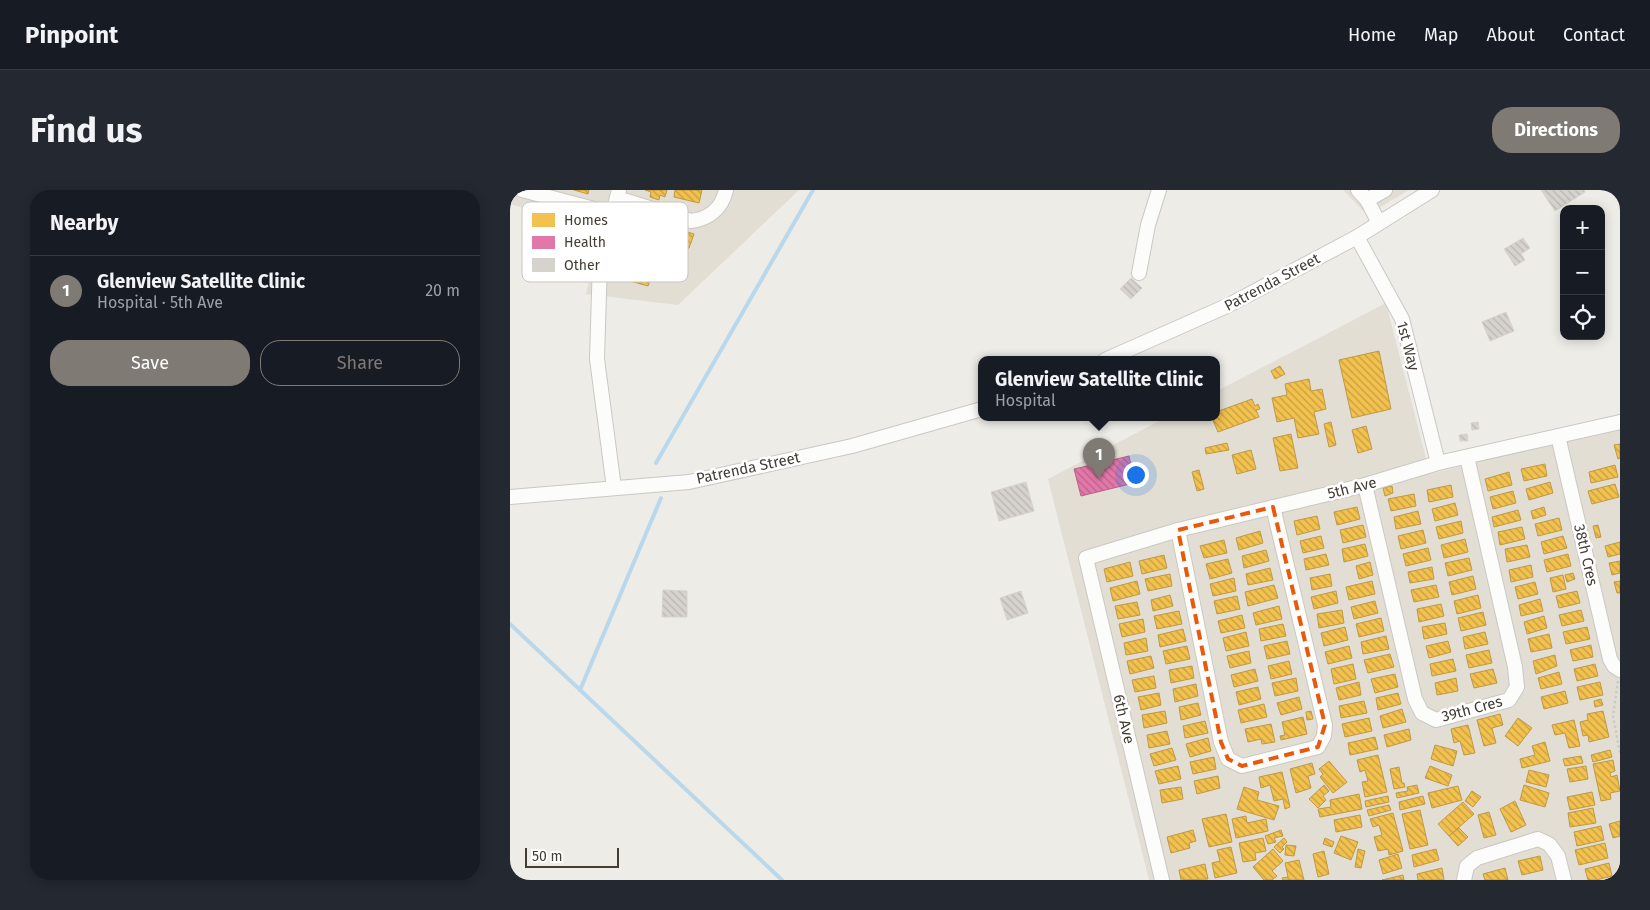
<!DOCTYPE html>
<meta charset="utf-8">
<style>
:root{--surface:#171b24;--page:#242831;--text:#f1f3f6;--muted:#9ea1a6;--line:#363941;--accent:#7f7a73}
body{margin:0;font-family:"Fira Sans",sans-serif;background:var(--page);color:var(--text)}
.controls{position:absolute;right:15px;top:15px;display:grid;overflow:hidden;border-radius:10px;box-shadow:0 2px 12px #0003}
.controls button{width:45px;height:45px;display:grid;place-items:center;padding:0;border:0;border-bottom:1px solid var(--line);background:var(--surface);color:var(--text);font:25px sans-serif}
.scale{position:absolute;left:15px;bottom:12px;width:94px;box-sizing:border-box;padding-left:5px;border:2px solid #433d34;border-top:0;font-size:14px;line-height:18px;white-space:nowrap;color:#433d34;-webkit-text-stroke:4px #fff;paint-order:stroke}
.you{position:absolute;left:625px;top:284px;width:18px;height:18px;margin:-12px;border:4px solid #fff;border-radius:50%;background:#1a73e8;box-shadow:0 0 0 8px #1a73e833}
.badge{display:grid;place-items:center;width:32px;height:32px;border-radius:50%;background:var(--accent);color:#fff;font-size:16px;font-weight:700}
.pin{position:absolute;translate:-50% -41px;filter:drop-shadow(0 1px 2px #0008)}
.pin::after{content:'';position:absolute;top:26px;width:18px;height:15px;background:inherit;clip-path:polygon(0 0,100% 0,50% 100%)}
.popup{position:absolute;left:468px;top:166px;width:242px;height:65px;box-sizing:border-box;display:grid;place-content:center;border-radius:10px;background:var(--surface);filter:drop-shadow(0 1px 4px #0005);font-size:16px;white-space:nowrap;color:var(--muted)}
.popup b{font-size:19px;color:var(--text)}
.popup::after{content:'';position:absolute;left:50%;top:100%;margin-left:-10px;border:10px solid transparent;border-top-color:var(--surface)}
.list{margin:0;padding:0;list-style:none}
h2{display:flex;justify-content:space-between;align-items:center;height:65px;margin:0;padding:0 20px;font-size:21px}
h2 small{font-size:16px;font-weight:400;color:var(--muted)}
.list li{display:grid;grid-template-columns:32px 1fr auto;gap:15px;align-items:center;box-sizing:border-box;height:70px;padding:0 20px;border-top:1px solid var(--line)}
.list b{display:block;font-size:19px;white-space:nowrap}
.list p{margin:0;font-size:16px;white-space:nowrap;color:var(--muted)}
.list em{font-size:16px;font-style:normal;color:var(--muted)}
.actions{display:flex;gap:10px;padding:15px 20px}
.actions a{flex:1;padding:11px 0;border:1px solid var(--accent);border-radius:20px;text-align:center;font-size:18px;color:var(--accent)}
.actions .main{background:var(--accent);color:#fff}
.icon{flex:none;width:28px;height:28px;fill:none;stroke:currentColor;stroke-width:2;stroke-linecap:round;stroke-linejoin:round}
.map{position:relative;flex:none;width:1110px;height:690px;overflow:hidden;border-radius:20px}
header{display:flex;align-items:center;gap:30px;box-sizing:border-box;height:70px;padding:0 25px;background:var(--surface);border-bottom:1px solid var(--line)}
header strong{font-size:24px}
nav{display:flex;gap:28px;margin-inline-start:auto;font-size:18px}
.intro{display:flex;align-items:center;justify-content:space-between;box-sizing:border-box;height:120px;padding:0 30px}
h1{margin:0;font-size:35px}
.button{padding:12px 22px;border-radius:20px;background:var(--accent);color:#fff;font-size:18px;font-weight:700}
main{display:flex;gap:30px;padding:0 30px}
aside{flex:1;background:var(--surface);border-radius:20px;box-shadow:0 2px 12px #0003}
.map>svg:first-child{display:block}
.residential{fill:#e2ded4}
.homes{fill:url(#homes-back-hatch);stroke:#be9946}
.health{fill:url(#health-back-hatch);stroke:#b36685}
.lines{fill:none;stroke-linecap:round;stroke-linejoin:round}
.stream{stroke:#b9d8eb;stroke-width:4}
.building{fill:url(#building-back-hatch);stroke:#d6d3cd}
.minor-casing{stroke:#cac8c3;stroke-width:16}
.path{stroke:#cccac6;stroke-width:2.5;stroke-dasharray:2.5 2.5;stroke-linecap:butt}
.minor{stroke:#fcfcfb;stroke-width:14}
.marked{fill:none;stroke:#e8590c;stroke-width:4;stroke-dasharray:10 6;stroke-linejoin:round}
.labels{text-anchor:middle;stroke-width:5;stroke-linejoin:round;paint-order:stroke}
.street-label{font-size:15px;fill:#433d34;stroke:#fff}
.key{fill:#fff;stroke:#c7c5c2;stroke-width:1}
.key-label{font-size:14px;fill:#433d34}
</style>
<header>
<strong>Pinpoint</strong>
<nav><a>Home</a><a>Map</a><a>About</a><a>Contact</a></nav>
</header>
<div class="intro"><h1>Find us</h1><a class="button">Directions</a></div>
<main>
<aside>
<h2>Nearby<small></small></h2>
<ul class="list">
<li><span class="badge">1</span><div><b>Glenview Satellite Clinic</b><p>Hospital · 5th Ave</p></div><em>20 m</em></li>
</ul>
<div class="actions"><a class="main">Save</a><a>Share</a></div>
</aside>
<div class="map">
<svg width="1110" height="690" viewBox="0 0 1110 690">
<defs>
<pattern id="homes-back-hatch" width="6" height="6" patternUnits="userSpaceOnUse" patternTransform="scale(1.25)"><rect width="6" height="6" fill="#f2c14e"/><path d="M-1 5l2 2M0 0l6 6M5-1l2 2" fill="none" stroke="#c69e42"/></pattern>
<pattern id="health-back-hatch" width="6" height="6" patternUnits="userSpaceOnUse" patternTransform="scale(1.25)"><rect width="6" height="6" fill="#e377a8"/><path d="M-1 5l2 2M0 0l6 6M5-1l2 2" fill="none" stroke="#ba638a"/></pattern>
<pattern id="building-back-hatch" width="6" height="6" patternUnits="userSpaceOnUse" patternTransform="scale(1.25)"><rect width="6" height="6" fill="#d6d3ce"/><path d="M-1 5l2 2M0 0l6 6M5-1l2 2" fill="none" stroke="#b9b6b2"/></pattern>
</defs>
<rect width="100%" height="100%" fill="#eeece7"/>
<g class="residential">
<polygon points="0,0 289,0 168,115 76,104 90,40 0,14"/>
<polygon points="833,0 899,0 857,25"/>
<polygon points="876,113 920,284 1049,251 1110,238 1110,690 639,690 538,289 655,228 706,228 707,201"/>
</g>
<g class="homes">
<polygon points="64,0 79,0 78,4"/>
<polygon points="135,0 157,0 155,7 150,5 149,10 140,7 141,2"/>
<polygon points="165,0 192,0 189,13 164,7"/>
<polygon points="154,35 184,44 179,58 175,59 174,62 149,55"/>
<polygon points="121,36 145,42 141,56 117,49"/>
<polygon points="117,53 141,60 137,74 113,67"/>
<polygon points="112,69 148,80 145,89 141,88 138,96 106,87"/>
<polygon points="869,161 881,219 842,228 829,170"/>
<polygon points="770,176 775,184 765,189 761,181"/>
<polygon points="799,189 801,201 812,199 816,219 804,222 809,244 788,248 784,228 767,232 762,208 777,205 775,194"/>
<polygon points="742,209 745,216 748,214 750,219 746,220 749,227 708,242 702,228 706,228 706,222"/>
<polygon points="821,232 826,255 819,257 814,234"/>
<polygon points="856,236 862,259 848,263 842,240"/>
<polygon points="781,244 788,278 770,281 763,248"/>
<polygon points="717,253 719,260 696,264 695,258"/>
<polygon points="1110,254 1110,268 1108,269 1104,255"/>
<polygon points="741,260 746,279 727,284 722,265"/>
<polygon points="1035,274 1037,286 1014,291 1011,279"/>
<polygon points="1105,275 1108,287 1081,293 1079,282"/>
<polygon points="689,280 694,299 687,301 682,282"/>
<polygon points="999,282 1002,295 978,301 975,289"/>
<polygon points="1040,292 1043,303 1019,310 1016,299"/>
<polygon points="1105,294 1109,307 1082,314 1078,301"/>
<polygon points="941,295 943,307 919,312 917,300"/>
<polygon points="882,296 883,303 875,306 873,298"/>
<polygon points="1003,301 1006,313 983,319 980,307"/>
<polygon points="904,304 906,316 881,321 878,309"/>
<polygon points="945,313 948,325 925,331 922,319"/>
<polygon points="847,317 850,329 827,335 824,322"/>
<polygon points="1034,317 1036,325 1023,329 1021,321"/>
<polygon points="1008,320 1011,330 984,337 982,327"/>
<polygon points="908,321 911,334 886,339 884,327"/>
<polygon points="807,326 810,339 787,345 784,331"/>
<polygon points="1049,328 1052,340 1028,346 1025,334"/>
<polygon points="951,331 953,343 929,349 926,337"/>
<polygon points="853,335 856,347 833,353 830,340"/>
<polygon points="1088,335 1091,347 1086,348 1083,336"/>
<polygon points="1012,337 1015,349 990,355 988,342"/>
<polygon points="913,340 916,353 891,359 888,346"/>
<polygon points="750,341 753,353 729,360 726,348"/>
<polygon points="811,346 814,358 793,363 790,351"/>
<polygon points="1053,346 1057,358 1034,364 1031,352"/>
<polygon points="955,349 958,362 934,368 931,355"/>
<polygon points="714,350 717,363 694,368 690,356"/>
<polygon points="1110,352 1110,364 1098,367 1095,356"/>
<polygon points="855,354 858,366 834,372 832,359"/>
<polygon points="1017,355 1020,367 997,372 995,359"/>
<polygon points="918,358 921,370 896,376 893,364"/>
<polygon points="756,360 759,371 734,378 732,366"/>
<polygon points="816,364 819,375 796,380 794,369"/>
<polygon points="1058,364 1061,376 1037,382 1034,370"/>
<polygon points="654,365 657,378 632,384 629,371"/>
<polygon points="959,368 962,380 938,386 935,373"/>
<polygon points="718,369 722,383 700,389 696,374"/>
<polygon points="1110,371 1110,383 1102,385 1099,373"/>
<polygon points="620,372 623,386 597,392 594,379"/>
<polygon points="860,372 863,385 849,389 846,376"/>
<polygon points="1021,375 1023,387 1001,392 999,380"/>
<polygon points="922,377 924,389 900,393 898,382"/>
<polygon points="760,378 763,390 738,395 736,384"/>
<polygon points="1063,383 1065,389 1057,392 1055,385"/>
<polygon points="660,384 662,396 638,401 635,389"/>
<polygon points="820,384 822,396 802,400 800,388"/>
<polygon points="1053,385 1056,399 1043,402 1040,388"/>
<polygon points="963,386 966,399 942,405 939,392"/>
<polygon points="724,388 726,401 703,406 700,394"/>
<polygon points="627,391 630,404 603,411 600,398"/>
<polygon points="862,391 865,404 839,410 836,397"/>
<polygon points="1110,391 1110,403 1107,403 1104,392"/>
<polygon points="1025,392 1028,404 1008,409 1005,397"/>
<polygon points="764,395 768,408 738,416 735,402"/>
<polygon points="926,395 929,407 904,412 901,400"/>
<polygon points="826,401 828,413 804,419 801,407"/>
<polygon points="1067,401 1070,413 1049,418 1046,406"/>
<polygon points="660,405 663,416 643,421 641,410"/>
<polygon points="968,405 971,418 947,424 944,411"/>
<polygon points="727,406 730,419 707,424 704,411"/>
<polygon points="1030,409 1033,421 1011,426 1009,415"/>
<polygon points="865,411 868,423 844,429 841,417"/>
<polygon points="627,412 630,425 608,429 605,416"/>
<polygon points="931,414 934,426 909,432 907,419"/>
<polygon points="769,416 772,429 746,435 743,423"/>
<polygon points="832,420 834,433 809,438 807,424"/>
<polygon points="1071,420 1074,431 1052,436 1049,425"/>
<polygon points="669,421 672,434 647,439 644,426"/>
<polygon points="973,422 976,435 951,441 948,428"/>
<polygon points="732,425 735,438 711,443 708,431"/>
<polygon points="1034,426 1037,438 1017,444 1014,432"/>
<polygon points="871,428 874,441 849,447 846,434"/>
<polygon points="633,429 635,442 612,447 609,434"/>
<polygon points="935,433 937,444 914,449 912,437"/>
<polygon points="773,434 776,446 751,451 749,439"/>
<polygon points="835,437 838,450 814,456 811,443"/>
<polygon points="1077,437 1080,449 1056,454 1053,442"/>
<polygon points="673,439 676,451 650,457 648,445"/>
<polygon points="736,442 739,456 716,461 713,448"/>
<polygon points="975,442 978,454 955,459 953,447"/>
<polygon points="1039,444 1042,458 1021,462 1018,449"/>
<polygon points="876,446 879,459 853,464 851,452"/>
<polygon points="636,448 638,461 616,465 614,453"/>
<polygon points="777,451 780,464 757,469 754,456"/>
<polygon points="938,451 941,462 919,468 916,456"/>
<polygon points="1081,455 1083,467 1063,471 1060,460"/>
<polygon points="677,456 680,469 656,474 653,461"/>
<polygon points="839,456 842,468 818,474 815,462"/>
<polygon points="979,460 982,473 959,478 956,465"/>
<polygon points="739,461 741,473 720,478 717,466"/>
<polygon points="880,464 884,477 858,483 854,470"/>
<polygon points="1045,465 1047,476 1026,484 1023,471"/>
<polygon points="641,466 644,478 620,484 617,471"/>
<polygon points="943,469 946,481 922,486 920,474"/>
<polygon points="779,471 782,484 761,489 758,476"/>
<polygon points="843,474 846,489 824,494 821,479"/>
<polygon points="1085,474 1088,486 1067,491 1064,479"/>
<polygon points="682,476 684,488 661,493 659,480"/>
<polygon points="745,479 748,491 724,497 721,485"/>
<polygon points="983,479 987,493 964,498 960,484"/>
<polygon points="1049,482 1052,494 1031,499 1028,488"/>
<polygon points="885,484 888,497 865,503 861,489"/>
<polygon points="644,486 646,498 625,502 622,490"/>
<polygon points="786,488 788,501 765,506 762,493"/>
<polygon points="946,488 948,501 927,505 925,493"/>
<polygon points="849,492 851,505 829,510 826,498"/>
<polygon points="1090,492 1093,505 1070,510 1067,497"/>
<polygon points="686,494 688,506 665,512 663,499"/>
<polygon points="748,497 751,509 729,515 726,502"/>
<polygon points="1055,501 1058,513 1034,519 1031,507"/>
<polygon points="649,503 651,515 631,520 628,507"/>
<polygon points="888,503 891,514 868,520 866,508"/>
<polygon points="789,507 792,519 771,525 767,513"/>
<polygon points="1091,509 1093,515 1085,517 1084,511"/>
<polygon points="854,511 857,523 831,528 829,516"/>
<polygon points="688,513 691,525 671,530 669,517"/>
<polygon points="754,514 757,527 731,533 728,520"/>
<polygon points="892,519 896,532 873,538 870,526"/>
<polygon points="655,521 657,533 634,538 632,525"/>
<polygon points="801,521 803,529 797,530 796,522"/>
<polygon points="1093,521 1099,547 1079,552 1078,545 1073,546 1070,532 1078,530 1077,524"/>
<polygon points="990,524 993,535 982,538 986,553 974,556 967,530"/>
<polygon points="793,527 797,544 771,550 770,546 775,545 772,532"/>
<polygon points="859,528 862,541 835,547 832,534"/>
<polygon points="1008,528 1022,538 1008,556 995,546"/>
<polygon points="1064,530 1070,556 1059,558 1055,543 1045,545 1042,535"/>
<polygon points="695,531 698,543 675,548 673,536"/>
<polygon points="761,534 765,552 752,554 751,549 738,552 735,539"/>
<polygon points="958,535 965,563 954,565 950,551 944,553 941,539"/>
<polygon points="899,539 901,550 877,557 874,545"/>
<polygon points="657,541 660,554 639,558 637,545"/>
<polygon points="865,547 868,559 840,565 838,553"/>
<polygon points="698,548 701,561 680,567 676,554"/>
<polygon points="1035,552 1040,571 1012,578 1010,569 1025,565 1022,556"/>
<polygon points="925,555 947,561 943,576 921,569"/>
<polygon points="662,558 666,570 644,576 640,564"/>
<polygon points="1100,560 1102,567 1083,572 1081,565"/>
<polygon points="868,565 877,602 855,607 852,592 858,591 855,580 850,582 847,570"/>
<polygon points="1071,566 1073,573 1055,576 1053,569"/>
<polygon points="704,567 706,579 683,584 680,572"/>
<polygon points="1103,570 1105,581 1100,583 1101,587 1107,585 1110,601 1100,603 1101,609 1091,611 1083,574"/>
<polygon points="819,571 837,592 823,603 810,587 813,584 809,579"/>
<polygon points="802,573 805,584 798,586 801,598 786,603 780,579"/>
<polygon points="668,576 671,589 649,594 645,581"/>
<polygon points="920,576 942,585 938,596 915,588"/>
<polygon points="1076,576 1078,589 1060,592 1057,579"/>
<polygon points="889,577 892,593 894,593 895,597 884,599 880,579"/>
<polygon points="1019,580 1039,585 1036,597 1016,592"/>
<polygon points="772,582 780,617 775,619 773,609 764,611 760,595 751,598 749,587"/>
<polygon points="708,586 710,598 687,604 684,591"/>
<polygon points="814,595 819,601 813,606 816,610 808,618 799,609"/>
<polygon points="907,595 909,603 887,608 886,603 898,601 897,597"/>
<polygon points="1014,595 1039,603 1035,617 1010,610"/>
<polygon points="948,596 952,610 922,618 918,603"/>
<polygon points="671,597 673,609 652,613 650,600"/>
<polygon points="734,597 749,602 747,610 769,616 764,630 727,619"/>
<polygon points="962,601 971,607 963,617 955,611"/>
<polygon points="1082,602 1085,615 1060,620 1057,607"/>
<polygon points="849,604 852,619 810,627 808,619 821,617 820,610"/>
<polygon points="878,606 879,612 856,617 855,611"/>
<polygon points="913,606 915,614 890,620 889,612"/>
<polygon points="1005,611 1016,635 1001,642 990,619"/>
<polygon points="953,612 964,624 939,646 928,634"/>
<polygon points="879,615 881,620 859,626 857,620"/>
<polygon points="1083,618 1086,633 1060,637 1058,623"/>
<polygon points="910,620 918,655 900,659 892,624"/>
<polygon points="979,622 986,645 974,648 968,625"/>
<polygon points="883,623 893,661 879,665 878,659 868,661 864,647 872,645 869,635 863,637 860,629"/>
<polygon points="716,624 722,652 699,657 692,629"/>
<polygon points="850,625 852,637 826,642 824,630"/>
<polygon points="736,626 737,633 756,629 758,641 726,648 722,629"/>
<polygon points="1110,631 1110,646 1103,648 1099,634"/>
<polygon points="1091,636 1094,650 1067,656 1064,642"/>
<polygon points="949,638 958,647 948,656 939,646"/>
<polygon points="683,640 686,651 679,653 680,658 661,663 657,647"/>
<polygon points="771,640 773,646 764,648 766,652 758,654 755,646"/>
<polygon points="831,646 848,652 841,670 824,663"/>
<polygon points="753,648 756,661 745,663 746,670 733,672 729,653"/>
<polygon points="774,648 777,652 772,657 774,659 770,663 764,657"/>
<polygon points="815,648 824,652 822,657 813,654"/>
<polygon points="1095,653 1098,668 1069,675 1065,660"/>
<polygon points="776,655 786,656 784,666 775,665"/>
<polygon points="721,657 727,683 705,688 702,673 710,671 707,660"/>
<polygon points="763,659 773,671 762,681 767,686 762,690 754,690 743,677"/>
<polygon points="848,659 855,661 851,678 845,677"/>
<polygon points="926,659 929,670 904,677 902,665"/>
<polygon points="814,661 819,684 808,687 803,664"/>
<polygon points="888,664 892,678 873,684 869,670"/>
<polygon points="1030,666 1033,680 1012,685 1008,671"/>
<polygon points="789,670 794,690 773,690 772,688 778,687 775,673"/>
<polygon points="1099,673 1102,686 1086,690 1078,690 1075,679"/>
<polygon points="695,674 698,689 671,690 669,680"/>
<polygon points="932,678 934,690 908,690 907,684"/>
<polygon points="995,678 998,690 975,690 973,684"/>
<polygon points="893,685 894,690 872,690"/>
</g>
<polygon class="health" points="619,266 621,275 626,274 629,289 619,291 620,294 571,306 564,279"/>
<g class="lines">
<g class="stream">
<polyline points="146,273 303,0"/>
<polyline points="0,434 272,690"/>
<polyline points="70,500 151,308"/>
</g>
</g>
<g class="building">
<polygon points="1031,0 1074,0 1075,2 1045,21"/>
<polygon points="1013,48 1020,58 1011,64 1015,70 1005,76 994,59"/>
<polygon points="621,88 632,98 621,109 610,99"/>
<polygon points="996,122 1004,141 980,151 972,132"/>
<polygon points="968,232 969,239 962,240 961,233"/>
<polygon points="957,244 958,251 950,251 949,245"/>
<polygon points="516,292 524,321 489,331 481,302"/>
<polygon points="153,400 177,401 177,427 152,427"/>
<polygon points="511,401 518,423 497,430 490,408"/>
</g>
<g class="lines">
<g class="minor-casing">
<g id="minor">
<polyline points="12,0 103,24"/>
<polyline points="848,0 857,10"/>
<path d="M107 8 181 31C199 29 212 18 216 0"/>
<polyline points="869,33 857,10 875,0"/>
<polyline points="847,47 892,129 928,273"/>
<polyline points="629,83 638,35 649,0"/>
<polyline points="595,170 719,115 847,47 922,0"/>
<polyline points="1048,246 1100,469 1104,476 1110,480"/>
<polyline points="855,295 905,509 912,523 926,530 999,510 1007,497 1005,477 957,267"/>
<polyline points="104,298 87,169 90,70 109,0"/>
<polyline points="0,307 179,292 342,256 472,219"/>
<polyline points="668,340 711,552 718,569 732,576 808,557 814,546 815,535 763,317"/>
<polyline points="652,690 576,368 668,340 855,295 928,273 1110,232"/>
<polyline points="954,690 957,676 967,668 1028,649 1039,654 1048,666 1054,690"/>
</g>
</g>
<polyline class="path" points="1108,491 1103,526 1110,563"/>
<use href="#minor" class="minor"/>
</g>
<path class="marked" d="M763 317 815 535 808 557 732 576 718 569 711 552 668 340Z"/>
<g class="labels">
<g class="street-label">
<text transform="translate(762 92) rotate(-28)" y="5">Patrenda Street</text>
<text transform="translate(898 156) rotate(75)" y="5">1st Way</text>
<text transform="translate(238 278) rotate(-12)" y="5">Patrenda Street</text>
<text transform="translate(842 298) rotate(-14)" y="5">5th Ave</text>
<text transform="translate(1076 365) rotate(77)" y="5">38th Cres</text>
<text transform="translate(962 519) rotate(-15)" y="5">39th Cres</text>
<text transform="translate(614 529) rotate(77)" y="5">6th Ave</text>
</g>
</g>
<rect x="12" y="12" width="166" height="80" rx="8" class="key"/>
<rect x="22" y="23" width="23" height="14" fill="#f2c14e"/>
<rect x="22" y="46" width="23" height="13" fill="#e377a8"/>
<rect x="22" y="68" width="23" height="14" fill="#d6d3ce"/>
<g class="key-label">
<text x="54" y="35">Homes</text>
<text x="54" y="57">Health</text>
<text x="54" y="80">Other</text>
</g>
</svg>
<div class="controls">
<button>+</button>
<button>−</button>
<button><svg class="icon" aria-label="locate" viewBox="0 0 24 24"><circle cx="12" cy="12" r="6"/><path d="M12 2v4M12 18v4M2 12h4M18 12h4"/></svg></button>
</div>
<div class="scale">50 m</div>
<div class="you"></div>
<div class="pin badge" style="left:589px;top:289px">1</div>
<div class="popup"><b>Glenview Satellite Clinic</b>Hospital</div>
</div>
</main>
